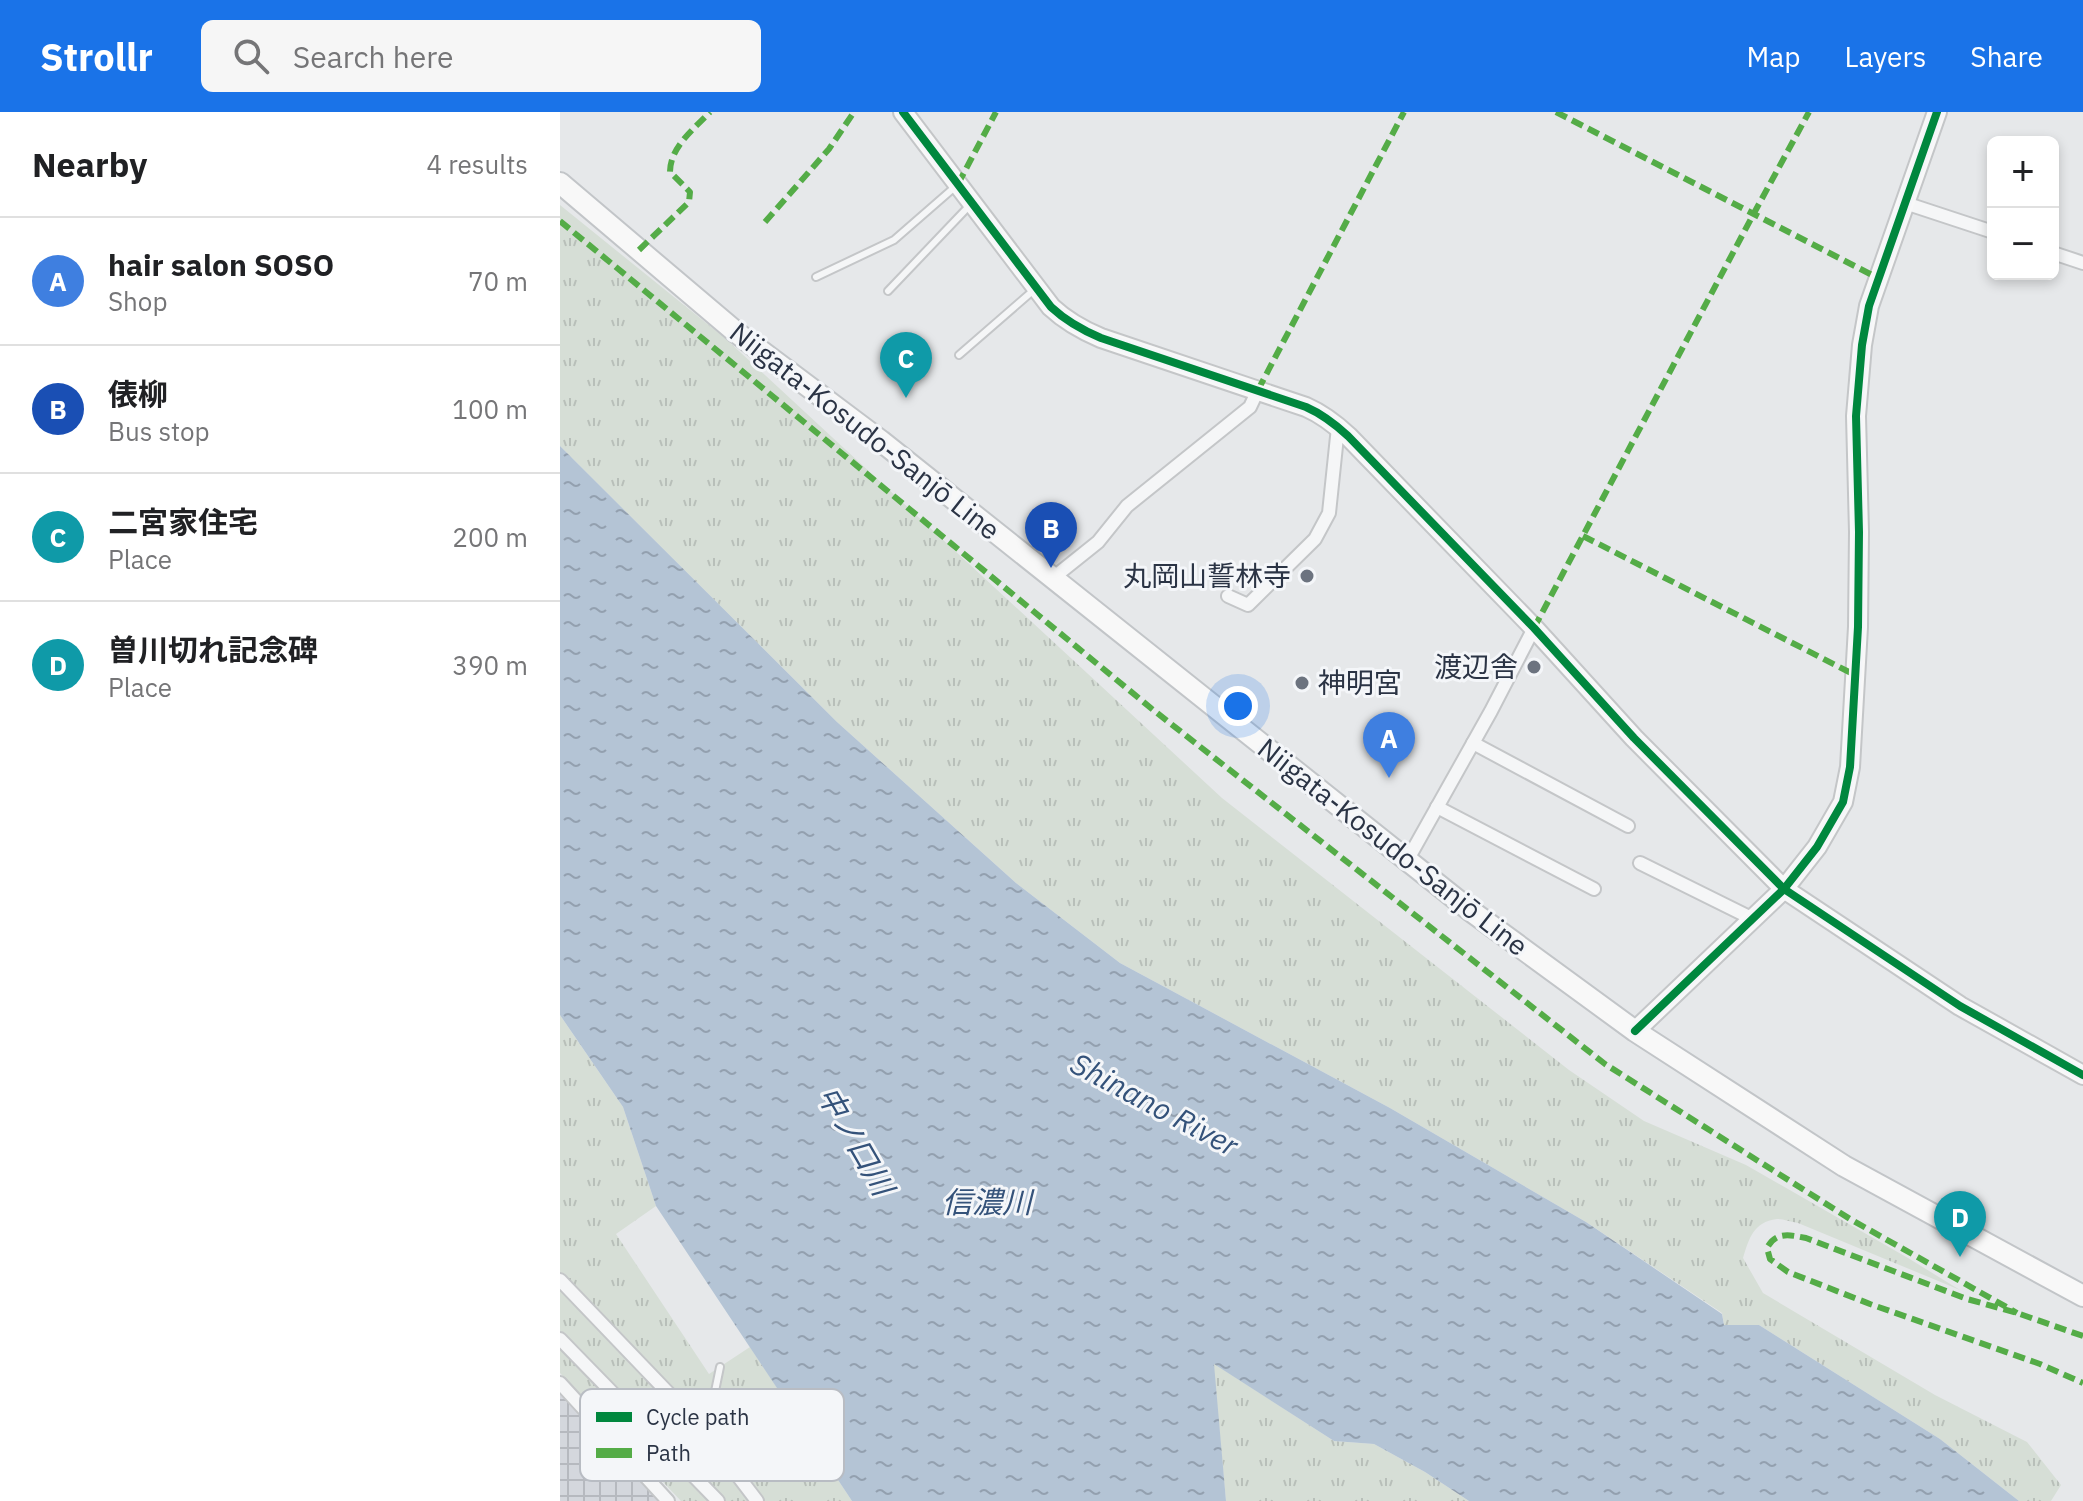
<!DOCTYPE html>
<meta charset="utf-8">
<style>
:root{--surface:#fff;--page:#f6f6f6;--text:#202124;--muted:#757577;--line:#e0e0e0;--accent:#1a73e8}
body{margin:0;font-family:"IBM Plex Sans","Noto Sans JP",sans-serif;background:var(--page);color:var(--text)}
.controls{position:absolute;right:24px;top:24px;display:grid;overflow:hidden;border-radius:12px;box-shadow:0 4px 12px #0003}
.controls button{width:72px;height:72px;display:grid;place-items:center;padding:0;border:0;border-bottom:2px solid var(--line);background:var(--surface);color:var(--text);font:40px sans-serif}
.you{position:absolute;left:678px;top:594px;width:28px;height:28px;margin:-20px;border:6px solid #fff;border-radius:50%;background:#1a73e8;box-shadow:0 0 0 12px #1a73e833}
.badge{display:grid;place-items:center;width:52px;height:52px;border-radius:50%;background:var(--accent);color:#fff;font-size:26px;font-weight:700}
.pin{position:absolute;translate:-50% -66px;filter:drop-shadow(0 2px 4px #0008)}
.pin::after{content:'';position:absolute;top:42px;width:28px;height:24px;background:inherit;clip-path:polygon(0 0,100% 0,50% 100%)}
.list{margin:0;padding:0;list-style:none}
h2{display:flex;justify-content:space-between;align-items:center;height:104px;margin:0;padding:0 32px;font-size:34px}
h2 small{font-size:26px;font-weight:400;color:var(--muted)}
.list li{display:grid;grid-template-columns:52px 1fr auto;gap:24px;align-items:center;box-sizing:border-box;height:128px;padding:0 32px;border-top:2px solid var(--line)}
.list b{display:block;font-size:30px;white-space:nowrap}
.list p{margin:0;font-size:26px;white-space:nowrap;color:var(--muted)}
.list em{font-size:26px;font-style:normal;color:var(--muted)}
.icon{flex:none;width:44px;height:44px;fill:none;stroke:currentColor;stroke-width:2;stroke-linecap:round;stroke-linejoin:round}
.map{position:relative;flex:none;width:1523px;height:1389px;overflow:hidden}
header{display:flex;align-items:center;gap:48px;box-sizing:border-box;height:112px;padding:0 40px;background:var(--accent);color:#fff}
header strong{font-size:38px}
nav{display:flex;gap:44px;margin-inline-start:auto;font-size:28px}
.search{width:560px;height:72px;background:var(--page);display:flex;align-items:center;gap:20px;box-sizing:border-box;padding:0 28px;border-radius:12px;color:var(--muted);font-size:30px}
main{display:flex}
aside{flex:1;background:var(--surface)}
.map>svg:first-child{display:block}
.industrial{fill:url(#industrial-grid)}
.grass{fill:url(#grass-tufts)}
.water{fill:url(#water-ripples)}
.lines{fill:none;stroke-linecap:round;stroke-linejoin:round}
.lane-casing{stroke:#c4c6c8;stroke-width:10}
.street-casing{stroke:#c4c6c8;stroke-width:16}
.secondary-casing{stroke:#c4c6c8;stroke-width:22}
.primary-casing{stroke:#c2c5c8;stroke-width:24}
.lane{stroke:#f5f6f7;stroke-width:6}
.street{stroke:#f5f6f7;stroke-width:12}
.secondary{stroke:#f8f8f8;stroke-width:18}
.primary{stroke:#f8f8f8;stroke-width:20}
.quiet{stroke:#54ac47;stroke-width:6;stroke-dasharray:12 6;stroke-linecap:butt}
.cycleway-casing{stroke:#f4f6f9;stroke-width:13}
.cycleway{stroke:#00873e;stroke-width:8}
.poi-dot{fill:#6c737f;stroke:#f4f6f9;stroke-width:3}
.labels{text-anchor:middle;stroke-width:6;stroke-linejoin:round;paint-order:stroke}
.street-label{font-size:28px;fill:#2b3445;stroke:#f4f6f9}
.poi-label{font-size:28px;fill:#2b3445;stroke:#f4f6f9;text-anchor:end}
.water-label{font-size:30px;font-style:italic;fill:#34527a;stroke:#f4f6f9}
.key{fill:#f4f6f9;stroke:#b8bcc3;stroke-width:2}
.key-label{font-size:22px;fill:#2b3445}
</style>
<header>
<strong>Strollr</strong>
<div class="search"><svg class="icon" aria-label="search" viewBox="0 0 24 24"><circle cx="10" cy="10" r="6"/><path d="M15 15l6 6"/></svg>Search here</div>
<nav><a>Map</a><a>Layers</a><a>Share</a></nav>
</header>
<main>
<aside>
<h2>Nearby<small>4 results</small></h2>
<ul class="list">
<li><span class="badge" style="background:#3f7fe0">A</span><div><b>hair salon SOSO</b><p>Shop</p></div><em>70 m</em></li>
<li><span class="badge" style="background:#1a4fb4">B</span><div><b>俵柳</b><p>Bus stop</p></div><em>100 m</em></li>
<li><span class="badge" style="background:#0f9aa8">C</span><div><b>二宮家住宅</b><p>Place</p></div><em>200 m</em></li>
<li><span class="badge" style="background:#0f9aa8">D</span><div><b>曽川切れ記念碑</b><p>Place</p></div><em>390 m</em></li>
</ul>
</aside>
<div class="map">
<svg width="1523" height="1389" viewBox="0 0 1523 1389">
<defs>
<pattern id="industrial-grid" width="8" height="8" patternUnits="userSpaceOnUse" patternTransform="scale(2)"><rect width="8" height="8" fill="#d4d7dd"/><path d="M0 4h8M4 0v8" fill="none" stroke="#b6b9bf"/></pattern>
<pattern id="grass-tufts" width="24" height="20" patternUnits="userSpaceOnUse" patternTransform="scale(2)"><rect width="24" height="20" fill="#d6ded6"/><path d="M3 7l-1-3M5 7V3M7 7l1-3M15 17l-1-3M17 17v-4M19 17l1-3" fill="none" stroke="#b8bfb9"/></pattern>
<pattern id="water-ripples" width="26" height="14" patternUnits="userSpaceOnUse" patternTransform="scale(2)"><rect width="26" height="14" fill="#b4c4d5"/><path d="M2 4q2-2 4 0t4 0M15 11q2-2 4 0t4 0" fill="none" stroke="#93a0af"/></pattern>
</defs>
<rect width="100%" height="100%" fill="#e6e8ea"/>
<polygon class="industrial" points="0,1277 101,1389 0,1389"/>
<g class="grass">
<path d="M0 93 166 227 662 686 1009 958 1084 1009 1186 1053 1348 1146 1400 1178 1238 1111C1232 1110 1223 1107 1217 1107 1193 1110 1189 1127 1183 1146L1203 1181 1375 1283 1467 1330 1501 1373 1491 1389H1459L1380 1327 1199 1213H1164L1162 1201 1026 1110 830 996 560 851 456 771 277 610 0 334Z"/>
<polygon points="0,903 63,995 96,1094 56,1122 149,1262 190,1235 292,1389 121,1389 0,1261"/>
<polygon points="653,1251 774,1329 814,1332 865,1360 909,1389 666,1389"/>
</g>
<polygon class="water" points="0,334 277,610 456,771 560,851 830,996 1026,1110 1162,1202 1164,1213 1199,1213 1380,1327 1459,1389 909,1389 865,1360 814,1332 774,1329 654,1252 666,1389 292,1389 96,1094 63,995 0,903"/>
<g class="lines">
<g class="lane-casing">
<g id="lane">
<polyline points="256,165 334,128 396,74"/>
<polyline points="328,179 411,92"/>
<polyline points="399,243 475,177"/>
<polyline points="147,1318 160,1255"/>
</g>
</g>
<g class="street-casing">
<g id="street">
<polyline points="1345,91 1433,120"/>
<polyline points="1493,141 1523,151"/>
<polyline points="493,466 538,430 567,394 690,295 698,278"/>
<polyline points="668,484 688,493 755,427 769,401 778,315"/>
<polyline points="913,631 1068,714"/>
<polyline points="877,695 1034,777"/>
<polyline points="848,747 931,599 974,516"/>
<polyline points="1080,751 1193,807"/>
<polyline points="0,1168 140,1314 197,1389"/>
<polyline points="0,1227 158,1389"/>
<polyline points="0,1271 108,1389"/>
</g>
</g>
<g class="secondary-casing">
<g id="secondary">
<path d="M343 0 491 195C506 209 522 218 541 226L746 295C762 302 775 312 788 324L974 516 1074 626 1224 777 1400 894 1523 963"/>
<polyline points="1075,919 1224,777 1257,735 1283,690 1290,655 1298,515 1299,420 1296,304 1302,233 1309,194 1377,0"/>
</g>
</g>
<g class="primary-casing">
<polyline id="primary" points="0,71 177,221 321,329 911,799 1075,919 1284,1054 1523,1184"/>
</g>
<use href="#lane" class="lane"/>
<use href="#street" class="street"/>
<use href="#secondary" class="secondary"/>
<use href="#primary" class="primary"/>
<g class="quiet">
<polyline points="996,0 1318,166"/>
<polyline points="398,72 436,0"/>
<polyline points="0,109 592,597 1045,952 1290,1107 1457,1201"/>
<polyline points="205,110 269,37 294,0"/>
<path d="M79 138 129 90 130 80 110 60C110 35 134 17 150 0"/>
<polyline points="698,278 844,0"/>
<polyline points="1023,424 1295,563"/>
<polyline points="974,516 1193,103 1249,0"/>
<path d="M1523 1224 1457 1201 1407 1187 1246 1126C1230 1123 1216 1119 1207 1136L1210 1147 1228 1160 1310 1192 1480 1252 1523 1271"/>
</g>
<g class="cycleway-casing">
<g id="cycleway">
<path d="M343 0 491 195C506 209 522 218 541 226L746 295C762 302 775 312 788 324L974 516 1074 626 1224 777 1400 894 1523 963"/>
<polyline points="1075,919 1224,777 1257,735 1283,690 1290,655 1298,515 1299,420 1296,304 1302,233 1309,194 1377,0"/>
</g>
</g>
<use href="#cycleway" class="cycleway"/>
</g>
<g class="poi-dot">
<circle cx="747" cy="464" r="8"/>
<circle cx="974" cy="555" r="8"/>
<circle cx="742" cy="571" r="8"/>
</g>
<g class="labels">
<g class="street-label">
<text transform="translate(305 319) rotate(38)" y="10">Niigata-Kosudo-Sanjō Line</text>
<text transform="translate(833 735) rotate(38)" y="10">Niigata-Kosudo-Sanjō Line</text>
</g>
<g class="poi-label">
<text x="731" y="474">丸岡山誓林寺</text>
<text x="958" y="565">渡辺舎</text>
<text x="758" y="581" text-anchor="start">神明宮</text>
</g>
<g class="water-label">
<text transform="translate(594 993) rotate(28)" y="10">Shinano River</text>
<text transform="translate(295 1029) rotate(60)" y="10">中ノ口川</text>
<text x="427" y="1101">信濃川</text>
</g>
</g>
<rect x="20" y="1277" width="264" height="92" rx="12" class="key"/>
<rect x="36" y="1300" width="36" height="10" fill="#00873e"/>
<rect x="36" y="1336" width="36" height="10" fill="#54ac47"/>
<g class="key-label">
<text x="86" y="1313">Cycle path</text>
<text x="86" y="1349">Path</text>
</g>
</svg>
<div class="controls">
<button>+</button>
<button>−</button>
</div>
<div class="you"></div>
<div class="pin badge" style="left:829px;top:666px;background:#3f7fe0">A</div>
<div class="pin badge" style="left:491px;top:456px;background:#1a4fb4">B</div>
<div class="pin badge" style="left:346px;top:286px;background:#0f9aa8">C</div>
<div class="pin badge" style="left:1400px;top:1145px;background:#0f9aa8">D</div>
</div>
</main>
